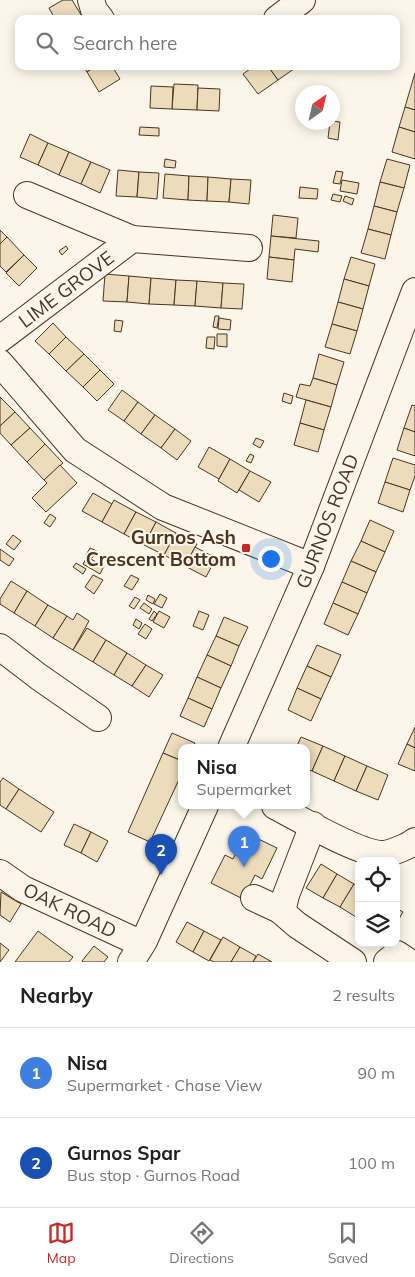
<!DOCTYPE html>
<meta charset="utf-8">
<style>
:root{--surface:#fff;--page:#f2f2f2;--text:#202124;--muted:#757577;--line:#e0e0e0;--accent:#c62828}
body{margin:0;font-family:Mulish,sans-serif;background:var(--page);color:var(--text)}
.controls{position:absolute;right:15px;bottom:15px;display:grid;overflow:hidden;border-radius:10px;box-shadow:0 2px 12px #0003}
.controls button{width:45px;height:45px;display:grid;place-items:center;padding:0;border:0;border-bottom:1px solid var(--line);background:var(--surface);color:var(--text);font:25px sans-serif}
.compass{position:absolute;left:295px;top:85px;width:45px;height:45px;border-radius:50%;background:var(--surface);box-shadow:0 2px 12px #0003;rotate:34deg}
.you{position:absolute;left:270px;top:558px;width:18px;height:18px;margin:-12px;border:4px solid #fff;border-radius:50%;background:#1a73e8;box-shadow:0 0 0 8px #1a73e833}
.badge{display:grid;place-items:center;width:32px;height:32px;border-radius:50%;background:var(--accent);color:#fff;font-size:16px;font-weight:700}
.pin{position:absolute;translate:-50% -41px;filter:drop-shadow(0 1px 2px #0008)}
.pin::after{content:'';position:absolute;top:26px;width:18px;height:15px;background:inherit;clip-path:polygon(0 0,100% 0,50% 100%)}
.popup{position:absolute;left:178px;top:744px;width:132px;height:65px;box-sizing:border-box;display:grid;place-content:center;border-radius:10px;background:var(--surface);filter:drop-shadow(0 1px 4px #0005);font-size:16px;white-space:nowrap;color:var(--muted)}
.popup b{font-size:19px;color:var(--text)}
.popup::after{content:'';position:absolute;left:50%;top:100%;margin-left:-10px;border:10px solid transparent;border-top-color:var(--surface)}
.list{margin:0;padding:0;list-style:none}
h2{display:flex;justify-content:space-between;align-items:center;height:65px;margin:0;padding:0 20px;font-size:21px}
h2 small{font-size:16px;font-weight:400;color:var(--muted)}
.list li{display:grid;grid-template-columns:32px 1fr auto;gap:15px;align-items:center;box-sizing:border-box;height:90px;padding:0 20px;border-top:1px solid var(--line)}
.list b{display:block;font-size:19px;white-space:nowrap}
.list p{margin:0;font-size:16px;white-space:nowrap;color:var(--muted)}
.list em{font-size:16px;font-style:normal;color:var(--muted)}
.icon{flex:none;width:28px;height:28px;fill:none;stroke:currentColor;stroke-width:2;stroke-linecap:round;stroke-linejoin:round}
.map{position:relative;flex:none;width:415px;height:962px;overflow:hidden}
.search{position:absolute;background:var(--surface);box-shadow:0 2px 12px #0003;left:15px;right:15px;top:15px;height:55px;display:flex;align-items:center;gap:12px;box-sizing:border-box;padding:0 18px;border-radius:10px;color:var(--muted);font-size:19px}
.sheet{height:245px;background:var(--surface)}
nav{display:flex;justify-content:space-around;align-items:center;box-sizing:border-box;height:70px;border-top:1px solid var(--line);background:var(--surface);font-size:14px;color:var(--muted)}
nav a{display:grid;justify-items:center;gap:2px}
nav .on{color:var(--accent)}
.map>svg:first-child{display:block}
.building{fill:#ecdcbc;stroke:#4a3520}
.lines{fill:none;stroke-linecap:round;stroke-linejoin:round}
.minor-casing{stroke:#4a3520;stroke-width:28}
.minor{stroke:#fbf6e9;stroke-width:26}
.poi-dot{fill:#c62828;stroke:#fbf6e9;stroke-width:2}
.labels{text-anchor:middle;stroke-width:4;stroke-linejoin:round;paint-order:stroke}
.street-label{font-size:19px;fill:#4a3520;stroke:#fbf6e9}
.poi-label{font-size:19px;font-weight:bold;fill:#4a3520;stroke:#fbf6e9;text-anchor:end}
</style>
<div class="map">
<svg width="415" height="962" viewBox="0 0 415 962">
<rect width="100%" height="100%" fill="#fbf6e9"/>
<g class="building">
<polygon points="63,0 72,0 83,18 55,19 49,8"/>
<polygon points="83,66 96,66 87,72"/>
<polygon points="96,66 112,66 120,79 99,92 87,72"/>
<polygon points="254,66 268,66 278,80 258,94 243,74"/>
<polygon points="268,66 298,66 278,80"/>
<polygon points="415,73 415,110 405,107"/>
<polygon points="174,84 198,85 197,110 172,109"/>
<polygon points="151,86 173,87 172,109 150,108"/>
<polygon points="198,88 220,89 219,111 197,110"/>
<polygon points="405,107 415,110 415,132 399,127"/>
<polygon points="332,121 340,122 338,140 328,138 330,122 332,122"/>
<polygon points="140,127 159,128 159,136 139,135"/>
<polygon points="399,127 415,132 415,159 392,152"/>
<polygon points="30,134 48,143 38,165 20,157"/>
<polygon points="48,143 69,152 59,175 38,165"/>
<polygon points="69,152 91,162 81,184 59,175"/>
<polygon points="165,159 176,161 175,168 164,167"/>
<polygon points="387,159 410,165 404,188 380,182"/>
<polygon points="91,162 110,170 100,193 81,184"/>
<polygon points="118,170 139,172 137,197 116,196"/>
<polygon points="336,171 343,172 340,184 333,183"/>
<polygon points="139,172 159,173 157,199 137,197"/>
<polygon points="165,174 189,176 188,200 163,198"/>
<polygon points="189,176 208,177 207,201 188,200"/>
<polygon points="208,177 231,179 229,202 207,201"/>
<polygon points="231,179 251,180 249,204 229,202"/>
<polygon points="342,180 359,183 357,194 340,191"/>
<polygon points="380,182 404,188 397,212 374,206"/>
<polygon points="300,187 318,189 317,199 299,198"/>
<polygon points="333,194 342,196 340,202 331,200"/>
<polygon points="345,196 354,199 352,205 343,201"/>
<polygon points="374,206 397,212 391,235 368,229"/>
<polygon points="273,215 298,218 296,238 271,236"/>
<polygon points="368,229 391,235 385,259 361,253"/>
<polygon points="0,230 7,237 0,244"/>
<polygon points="271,236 319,241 318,252 295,249 294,260 269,257"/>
<polygon points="7,237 24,255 6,272 0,266 0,244"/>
<polygon points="66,246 68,249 62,255 59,251"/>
<polygon points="24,255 37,268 19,286 6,273"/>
<polygon points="269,257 294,260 292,282 267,279"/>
<polygon points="351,257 375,264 369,286 344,279"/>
<polygon points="105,274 129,276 127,302 103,301"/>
<polygon points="129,276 151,278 149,304 127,302"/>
<polygon points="151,278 176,280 174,305 149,304"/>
<polygon points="344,279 369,286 363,309 338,302"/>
<polygon points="176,280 197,281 195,306 174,305"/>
<polygon points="197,281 223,283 221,308 195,306"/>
<polygon points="223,283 244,284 242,309 221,308"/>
<polygon points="338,302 363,309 357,331 332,324"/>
<polygon points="215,316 219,316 217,328 213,327"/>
<polygon points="219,318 231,320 230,330 218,329"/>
<polygon points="115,320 123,321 121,332 114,331"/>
<polygon points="53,323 66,337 49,354 35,341"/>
<polygon points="332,324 357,331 350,354 325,347"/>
<polygon points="217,334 227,334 227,347 217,346"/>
<polygon points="66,337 84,354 66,371 49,354"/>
<polygon points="207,337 215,337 214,349 206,348"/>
<polygon points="84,354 100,370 83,387 66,371"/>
<polygon points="319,354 344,362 337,385 313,378"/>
<polygon points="100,370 114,384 97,401 83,387"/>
<polygon points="313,378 337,385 331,407 296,397 300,384 310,386"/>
<polygon points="122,390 138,402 124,421 108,410"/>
<polygon points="284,393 293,396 291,404 282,401"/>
<polygon points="0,397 15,412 0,426"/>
<polygon points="306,400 331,407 324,430 300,423"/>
<polygon points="138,402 155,415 141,434 124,421"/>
<polygon points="412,405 415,406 415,432 404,428"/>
<polygon points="15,412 30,428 11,445 0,433 0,426"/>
<polygon points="155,415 175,429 161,448 141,434"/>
<polygon points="300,423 324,430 318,452 294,445"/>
<polygon points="30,428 45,444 27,462 11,445"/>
<polygon points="404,428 415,432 415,456 397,450"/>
<polygon points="175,429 191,441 177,460 161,448"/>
<polygon points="256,438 264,441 260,448 253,444"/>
<polygon points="45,444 63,463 44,480 27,462"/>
<polygon points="209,447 230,459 219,479 198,467"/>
<polygon points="250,454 254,456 251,463 246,461"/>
<polygon points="393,458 415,465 415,476 410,490 385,482"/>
<polygon points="230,459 250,471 237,493 218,481"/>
<polygon points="60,465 77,483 46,512 32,498 47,483 44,480"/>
<polygon points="250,471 271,482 259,502 239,490"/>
<polygon points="385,482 410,490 403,512 378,503"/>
<polygon points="93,493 112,504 102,522 82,511"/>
<polygon points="114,500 136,512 124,534 102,522"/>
<polygon points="136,512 156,522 144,545 124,534"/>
<polygon points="50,514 56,518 50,527 44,523"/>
<polygon points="370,520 394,531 385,552 361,541"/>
<polygon points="156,522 176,533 164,555 144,545"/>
<polygon points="176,533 197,544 185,566 164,555"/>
<polygon points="13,535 21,541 14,550 6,544"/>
<polygon points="361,541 385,552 376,572 351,561"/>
<polygon points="195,547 216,558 206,577 185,566"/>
<polygon points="90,548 97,551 92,558 86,555"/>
<polygon points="0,549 14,559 9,566 0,560"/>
<polygon points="87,557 104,566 100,574 83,564"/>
<polygon points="351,561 376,572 367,593 342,582"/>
<polygon points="76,563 86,569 83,574 73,567"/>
<polygon points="93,575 103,580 94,594 85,587"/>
<polygon points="131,575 139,579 132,590 124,586"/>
<polygon points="11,581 27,591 14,613 0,604 0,599"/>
<polygon points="342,582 367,593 358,614 333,603"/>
<polygon points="27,591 48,605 35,626 14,613"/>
<polygon points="160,594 167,598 162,608 154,604"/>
<polygon points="148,595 155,599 153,604 146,600"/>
<polygon points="135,597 140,600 134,609 129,606"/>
<polygon points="144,603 152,609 149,614 140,608"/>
<polygon points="333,603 358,614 348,635 324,624"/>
<polygon points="48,605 67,616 53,638 35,626"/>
<polygon points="154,611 157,614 152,621 149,619"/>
<polygon points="159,611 170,617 164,628 153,622"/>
<polygon points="199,611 209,615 203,630 193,626"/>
<polygon points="77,613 89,621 73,650 53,638 67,616 73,620"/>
<polygon points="224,617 248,627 239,646 216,636"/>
<polygon points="136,619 142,623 139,629 133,625"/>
<polygon points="145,624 152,629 146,639 138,634"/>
<polygon points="87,628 106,640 93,662 73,650"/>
<polygon points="216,636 239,646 231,666 207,655"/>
<polygon points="106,640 127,653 114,675 93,662"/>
<polygon points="317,645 341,655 331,677 307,666"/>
<polygon points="127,653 146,665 132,686 114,675"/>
<polygon points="207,655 231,666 221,688 197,677"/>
<polygon points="146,665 163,675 149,697 132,686"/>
<polygon points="307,666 331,677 321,699 297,688"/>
<polygon points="197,677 221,688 212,709 188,698"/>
<polygon points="297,688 321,699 311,721 288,710"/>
<polygon points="188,698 212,709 204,727 180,716"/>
<polygon points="415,727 415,748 407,744"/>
<polygon points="172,733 195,743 192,748 182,748 182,761 163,753"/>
<polygon points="301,737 323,746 312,771 306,769 306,748 296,748"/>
<polygon points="407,744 415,748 415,771 398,764"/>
<polygon points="323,746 345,756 334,781 312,771"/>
<polygon points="163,753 182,761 182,773 150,842 128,832"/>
<polygon points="345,756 367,766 356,791 334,781"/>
<polygon points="367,766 388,775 378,800 356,791"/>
<polygon points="3,778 19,789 6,809 0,805 0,782"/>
<polygon points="19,789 54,812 41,832 6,809"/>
<polygon points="74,824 91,832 81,853 64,845"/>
<polygon points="91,832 108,841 97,862 81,853"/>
<polygon points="246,833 277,848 262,879 255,875 243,899 211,883 225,855 233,859"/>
<polygon points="321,864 337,874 323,898 306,888"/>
<polygon points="337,874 354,884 340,907 323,898"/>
<polygon points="354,884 359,887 359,913 356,917 340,907"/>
<polygon points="1,892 21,904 10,922 0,915"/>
<polygon points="396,908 403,912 396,924"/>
<polygon points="187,922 204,931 193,952 176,942"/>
<polygon points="38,931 73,957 69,962 15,962"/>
<polygon points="204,931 221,940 209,961 193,952"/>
<polygon points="223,937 240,947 231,962 214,962 210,960"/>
<polygon points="0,943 9,950 0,962"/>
<polygon points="94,946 108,957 104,962 83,962 82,961"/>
<polygon points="240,947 256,956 253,962 231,962"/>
<polygon points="258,954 272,962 253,962"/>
</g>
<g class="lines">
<g class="minor-casing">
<g id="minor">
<polyline points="91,0 94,10 101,19"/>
<polyline points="277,19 302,0"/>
<polyline points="27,195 132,239 249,248"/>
<polyline points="0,339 132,239"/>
<polyline points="0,363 75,450 163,507 311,566"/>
<polyline points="0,647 39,677 98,718"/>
<polyline points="231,748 311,566 415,291"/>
<path d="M275 806C298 818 359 854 382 854 390 854 409 846 415 841"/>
<polyline points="313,825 286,895 282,912 297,925 353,962"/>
<polyline points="0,873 23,889 142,944"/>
<polyline points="254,898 282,911"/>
<polyline points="131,962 144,941 205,806"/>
<polyline points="387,962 397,954 409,962"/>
</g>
</g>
<use href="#minor" class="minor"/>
</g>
<rect class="poi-dot" x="241" y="543" width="10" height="10" rx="2.5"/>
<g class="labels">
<g class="street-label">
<text transform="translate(66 289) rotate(-37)" y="7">LIME GROVE</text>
<text transform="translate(327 521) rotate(-69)" y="7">GURNOS ROAD</text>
<text transform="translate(70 910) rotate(26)" y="7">OAK ROAD</text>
</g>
<g class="poi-label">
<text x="236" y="544">Gurnos Ash<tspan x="236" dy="22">Crescent Bottom</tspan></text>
</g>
</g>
</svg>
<div class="controls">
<button><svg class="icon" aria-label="locate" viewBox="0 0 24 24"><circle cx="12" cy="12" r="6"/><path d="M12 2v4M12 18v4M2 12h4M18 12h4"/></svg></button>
<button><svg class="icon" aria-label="layers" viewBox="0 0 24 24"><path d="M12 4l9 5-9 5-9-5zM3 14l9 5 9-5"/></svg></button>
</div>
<svg class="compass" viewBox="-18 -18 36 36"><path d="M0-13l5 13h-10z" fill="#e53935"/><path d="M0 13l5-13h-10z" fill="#757577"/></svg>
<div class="you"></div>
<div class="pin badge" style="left:244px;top:867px;background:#3f7fe0">1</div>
<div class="popup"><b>Nisa</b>Supermarket</div>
<div class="pin badge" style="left:161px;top:875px;background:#1a4fb4">2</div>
<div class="search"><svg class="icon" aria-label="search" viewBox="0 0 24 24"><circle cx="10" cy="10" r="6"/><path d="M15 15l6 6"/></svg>Search here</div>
</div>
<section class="sheet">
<h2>Nearby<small>2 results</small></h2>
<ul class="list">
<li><span class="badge" style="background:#3f7fe0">1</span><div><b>Nisa</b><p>Supermarket · Chase View</p></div><em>90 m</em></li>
<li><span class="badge" style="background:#1a4fb4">2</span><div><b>Gurnos Spar</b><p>Bus stop · Gurnos Road</p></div><em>100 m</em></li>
</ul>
</section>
<nav>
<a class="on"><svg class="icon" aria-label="map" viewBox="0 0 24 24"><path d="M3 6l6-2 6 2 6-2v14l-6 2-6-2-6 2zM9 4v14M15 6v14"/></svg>Map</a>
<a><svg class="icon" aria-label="directions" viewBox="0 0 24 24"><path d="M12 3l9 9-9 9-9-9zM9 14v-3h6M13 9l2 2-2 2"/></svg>Directions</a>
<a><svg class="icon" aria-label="saved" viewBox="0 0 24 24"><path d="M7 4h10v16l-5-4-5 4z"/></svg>Saved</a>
</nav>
